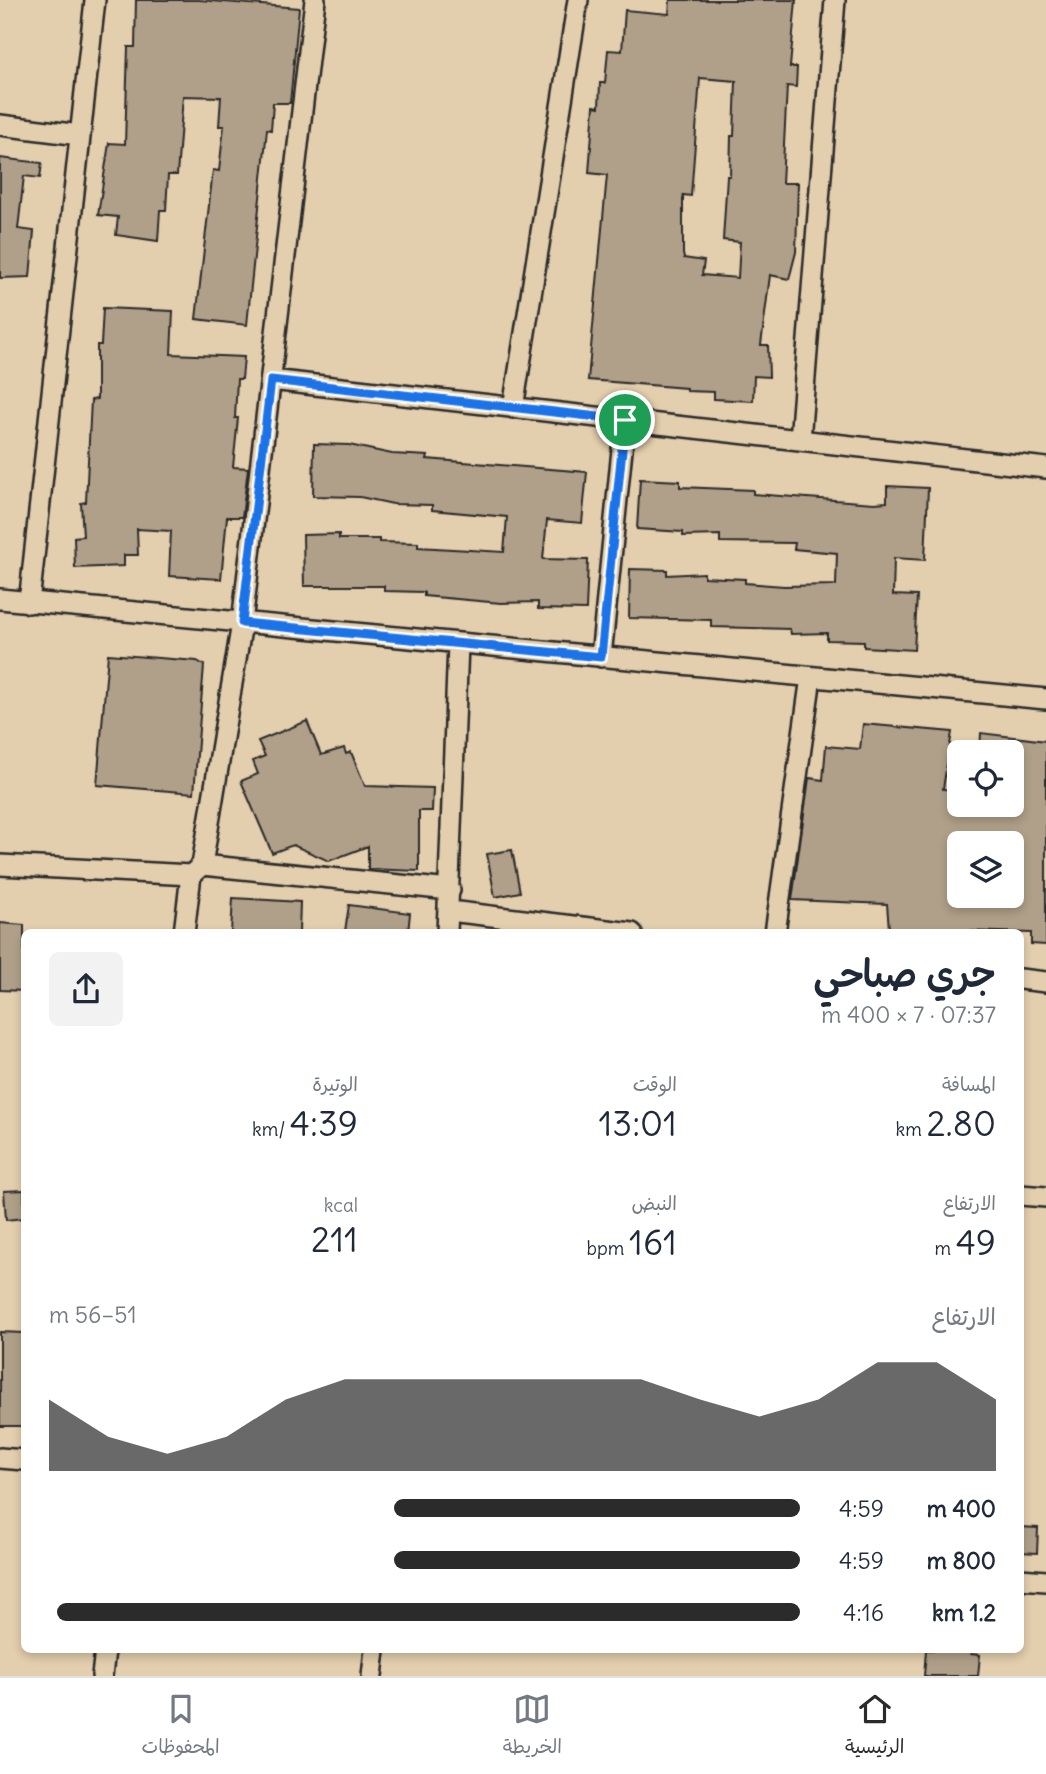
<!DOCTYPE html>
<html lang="ar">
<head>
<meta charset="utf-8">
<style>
  :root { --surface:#fff; --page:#f2f2f3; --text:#1f2937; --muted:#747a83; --line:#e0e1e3; --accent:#2b2b2b }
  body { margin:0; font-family:Delius,"Playpen Sans Arabic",sans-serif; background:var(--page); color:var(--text); direction:rtl; height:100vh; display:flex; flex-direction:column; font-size:26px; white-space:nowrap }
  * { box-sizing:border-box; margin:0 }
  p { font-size:23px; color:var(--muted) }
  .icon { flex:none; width:38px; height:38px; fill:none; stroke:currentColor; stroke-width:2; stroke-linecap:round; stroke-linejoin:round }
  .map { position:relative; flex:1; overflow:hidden; direction:ltr }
  .side { position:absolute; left:21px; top:929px; width:1003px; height:724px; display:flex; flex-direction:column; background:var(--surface); border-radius:10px; box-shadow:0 4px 10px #0003; direction:rtl }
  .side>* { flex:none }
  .tools { position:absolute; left:947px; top:740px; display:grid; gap:14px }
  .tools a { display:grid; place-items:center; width:77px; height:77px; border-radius:10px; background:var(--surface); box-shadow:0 4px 10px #0003; font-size:35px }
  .pin { position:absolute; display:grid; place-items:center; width:60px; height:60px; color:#fff; margin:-30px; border:4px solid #fff; border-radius:50%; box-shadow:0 2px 7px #0007 }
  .round { display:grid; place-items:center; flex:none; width:74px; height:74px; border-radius:10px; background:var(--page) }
  .head { display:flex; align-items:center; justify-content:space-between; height:119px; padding:0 28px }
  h1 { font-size:38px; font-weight:600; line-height:52px }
  .figures { display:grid; grid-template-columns:repeat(3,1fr); gap:10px; height:119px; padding:7px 28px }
  .figures div { display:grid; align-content:center }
  .figures b { font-size:35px; font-weight:600 }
  .figures small { font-size:19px; font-weight:400 }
  .figures p { font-size:19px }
  .chart { height:196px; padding:14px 28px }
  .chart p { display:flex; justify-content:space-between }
  .chart svg { width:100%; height:126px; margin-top:7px; fill:var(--accent); opacity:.7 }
  ul { padding:0 28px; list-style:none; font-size:23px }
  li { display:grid; grid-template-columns:112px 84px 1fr; align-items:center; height:52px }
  li i { height:18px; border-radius:9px; background:var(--accent) }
  .menu { display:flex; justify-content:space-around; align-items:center; height:98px; border-top:2px solid var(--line); background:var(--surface); font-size:19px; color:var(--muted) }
  .menu a { display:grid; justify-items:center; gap:4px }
  .menu .active { color:var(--accent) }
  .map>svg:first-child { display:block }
</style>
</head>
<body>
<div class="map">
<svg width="1046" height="1676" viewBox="0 0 1046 1676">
  <rect width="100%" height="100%" fill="#e3cead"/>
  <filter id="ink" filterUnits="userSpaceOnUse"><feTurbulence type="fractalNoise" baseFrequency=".0143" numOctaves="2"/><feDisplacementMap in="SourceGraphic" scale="14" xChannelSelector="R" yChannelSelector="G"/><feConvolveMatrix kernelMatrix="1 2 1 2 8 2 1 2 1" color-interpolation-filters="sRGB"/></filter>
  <g filter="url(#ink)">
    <path fill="#b0a089" stroke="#2b2b2b" stroke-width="2" fill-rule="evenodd" d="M 136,0 L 199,0 L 299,8 L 290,103 L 273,103 L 271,130 L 267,129 L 247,325 L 196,319 L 213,170 L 219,171 L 224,126 L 219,126 L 221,97 L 183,96 L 177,175 L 168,175 L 166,210 L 160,210 L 158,241 L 116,235 L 118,217 L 98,215 L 109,143 L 125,144 L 128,47 L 135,47 Z
      M 670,0 L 796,0 L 790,67 L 797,67 L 796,87 L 787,86 L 782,183 L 798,183 L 796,252 L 789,279 L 770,275 L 761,345 L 768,345 L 769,377 L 754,376 L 753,401 L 714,399 L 714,392 L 686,391 L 686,388 L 588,380 L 607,175 L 589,173 L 594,106 L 599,107 L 600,83 L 605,83 L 608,50 L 622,51 L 625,10 L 669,14 ZM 700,78 L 736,81 L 734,136 L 731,136 L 730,176 L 727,176 L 723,240 L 740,242 L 738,278 L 702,275 L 704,261 L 684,258 L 683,254 L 683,195 L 691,196 Z
      M 0,158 L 42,163 L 40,178 L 24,176 L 18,229 L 34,231 L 30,277 L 0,278 Z
      M 103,308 L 173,311 L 171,354 L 244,357 L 242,379 L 237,379 L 235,418 L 238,418 L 233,467 L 248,468 L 242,517 L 227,517 L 221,579 L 169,576 L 171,531 L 137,529 L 138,555 L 124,555 L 124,566 L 75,568 L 74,537 L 83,536 L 81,503 L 86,502 L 91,400 L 97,399 L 97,345 L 101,345 Z
      M 314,444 L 349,445 L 392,454 L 428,456 L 427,459 L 587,472 L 582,523 L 547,520 L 543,559 L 588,560 L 586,610 L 538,609 L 538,602 L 501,603 L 424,596 L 424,592 L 384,591 L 384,586 L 304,586 L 303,535 L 339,534 L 339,539 L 379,539 L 379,542 L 418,543 L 418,547 L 504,552 L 507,517 L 432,510 L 432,505 L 393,504 L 360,497 L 313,496 Z
      M 640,479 L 680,481 L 680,487 L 753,490 L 753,494 L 874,503 L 887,502 L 887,486 L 928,488 L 925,560 L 894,558 L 893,595 L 917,596 L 914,650 L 864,647 L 864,641 L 827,640 L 827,633 L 791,634 L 790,629 L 711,627 L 711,620 L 629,618 L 630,569 L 667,570 L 667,575 L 704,573 L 704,577 L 745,579 L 745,583 L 784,586 L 836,585 L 837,553 L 794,549 L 795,543 L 720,542 L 720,535 L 683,536 L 683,532 L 637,529 Z
      M 108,654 L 197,661 L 204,665 L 194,793 L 97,785 Z
      M 307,721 L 321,755 L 344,748 L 346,754 L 351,752 L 365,786 L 433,788 L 432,811 L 419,811 L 419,871 L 368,869 L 368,846 L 329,861 L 293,845 L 272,853 L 241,781 L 258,774 L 253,761 L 265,756 L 258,741 Z
      M 863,724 L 952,732 L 943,789 L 959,791 L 959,805 L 1012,805 L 1012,752 L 980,752 L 981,733 L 1046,741 L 1046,945 L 1031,944 L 1031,933 L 889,929 L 887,904 L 792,900 L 809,778 L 823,780 L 826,746 L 860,749 ZM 959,844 L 1012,844 L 1012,896 L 959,896 Z
      M 512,850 L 520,892 L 495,897 L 487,854 Z
      M 233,898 L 300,902 L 299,933 L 231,933 Z
      M 349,905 L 410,913 L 408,933 L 345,931 Z
      M 0,923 L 24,925 L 24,991 L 0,990 Z
      M 24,1190 L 24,1218 L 6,1220 L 4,1191 Z
      M 0,1332 L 24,1333 L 24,1426 L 0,1426 Z
      M 1020,1527 L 1038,1528 L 1037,1553 L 1020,1552 Z
      M 926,1650 L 971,1650 L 971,1654 L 980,1655 L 978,1676 L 924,1676 Z"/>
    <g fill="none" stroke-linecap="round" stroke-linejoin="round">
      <g stroke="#2b2b2b" stroke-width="24">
        <path id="minor" d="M 0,125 L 80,135
          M 271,380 L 1046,468
          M 513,408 L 578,0
          M 800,440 L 835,0
          M 0,599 L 1046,699
          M 29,603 L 95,0
          M 601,657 L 625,420
          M 0,865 L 191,875
          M 202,865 L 450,890
          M 450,911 L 632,933
          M 184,933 L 191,875 L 202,865 L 242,623 L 315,0
          M 447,933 L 458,644
          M 775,933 L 811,677
          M 1020,979 L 1046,982
          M 1020,1195 L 1046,1197
          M 0,1458 L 24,1460
          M 1020,1579 L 1046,1581
          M 102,1676 L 105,1650
          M 372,1676 L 375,1650"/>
      </g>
      <use href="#minor" stroke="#e3cead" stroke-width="19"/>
    </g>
  </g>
  <g fill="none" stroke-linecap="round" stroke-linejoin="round" filter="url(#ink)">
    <g stroke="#fff" stroke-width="14">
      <path id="route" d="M 271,380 L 625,420 L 601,657 L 242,623 Z"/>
    </g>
    <use href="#route" stroke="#1a73e8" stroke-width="9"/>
  </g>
</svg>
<div class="tools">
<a><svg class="icon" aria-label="locate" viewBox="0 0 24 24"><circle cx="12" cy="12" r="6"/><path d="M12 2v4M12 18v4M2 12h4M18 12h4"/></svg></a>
<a><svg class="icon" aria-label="layers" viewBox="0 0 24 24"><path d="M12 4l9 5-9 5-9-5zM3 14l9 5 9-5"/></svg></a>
</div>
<div class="pin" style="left:625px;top:420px;background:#1e9e55"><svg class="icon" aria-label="arrive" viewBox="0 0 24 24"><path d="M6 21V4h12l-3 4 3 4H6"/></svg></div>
<section class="side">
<div class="head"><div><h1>جري صباحي</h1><p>07:37 · 7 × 400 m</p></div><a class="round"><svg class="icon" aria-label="share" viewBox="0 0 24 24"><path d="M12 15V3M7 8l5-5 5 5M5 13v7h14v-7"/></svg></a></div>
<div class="figures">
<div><p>المسافة</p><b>2.80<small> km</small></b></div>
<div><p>الوقت</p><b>13:01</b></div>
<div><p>الوتيرة</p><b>4:39<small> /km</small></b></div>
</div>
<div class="figures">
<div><p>الارتفاع</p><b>49<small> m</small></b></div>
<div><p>النبض</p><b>161<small> bpm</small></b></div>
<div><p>kcal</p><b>211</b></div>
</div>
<div class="chart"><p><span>الارتفاع</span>51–56 m</p>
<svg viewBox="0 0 160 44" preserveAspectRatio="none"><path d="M0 44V19L10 32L20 38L30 32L40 19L50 12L60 12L70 12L80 12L90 12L100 12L110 19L120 25L130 19L140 6L150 6L160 19V44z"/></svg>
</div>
<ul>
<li><b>400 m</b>4:59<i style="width:54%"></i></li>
<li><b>800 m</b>4:59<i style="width:54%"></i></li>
<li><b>1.2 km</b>4:16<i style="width:99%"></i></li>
</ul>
</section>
</div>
<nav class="menu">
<a class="active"><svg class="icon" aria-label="home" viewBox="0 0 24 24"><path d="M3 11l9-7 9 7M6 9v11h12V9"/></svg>الرئيسية</a>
<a><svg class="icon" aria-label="map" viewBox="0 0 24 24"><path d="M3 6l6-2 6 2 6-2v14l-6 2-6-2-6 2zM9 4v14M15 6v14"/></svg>الخريطة</a>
<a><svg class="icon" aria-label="saved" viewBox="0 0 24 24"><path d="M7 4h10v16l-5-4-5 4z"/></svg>المحفوظات</a>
</nav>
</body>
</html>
